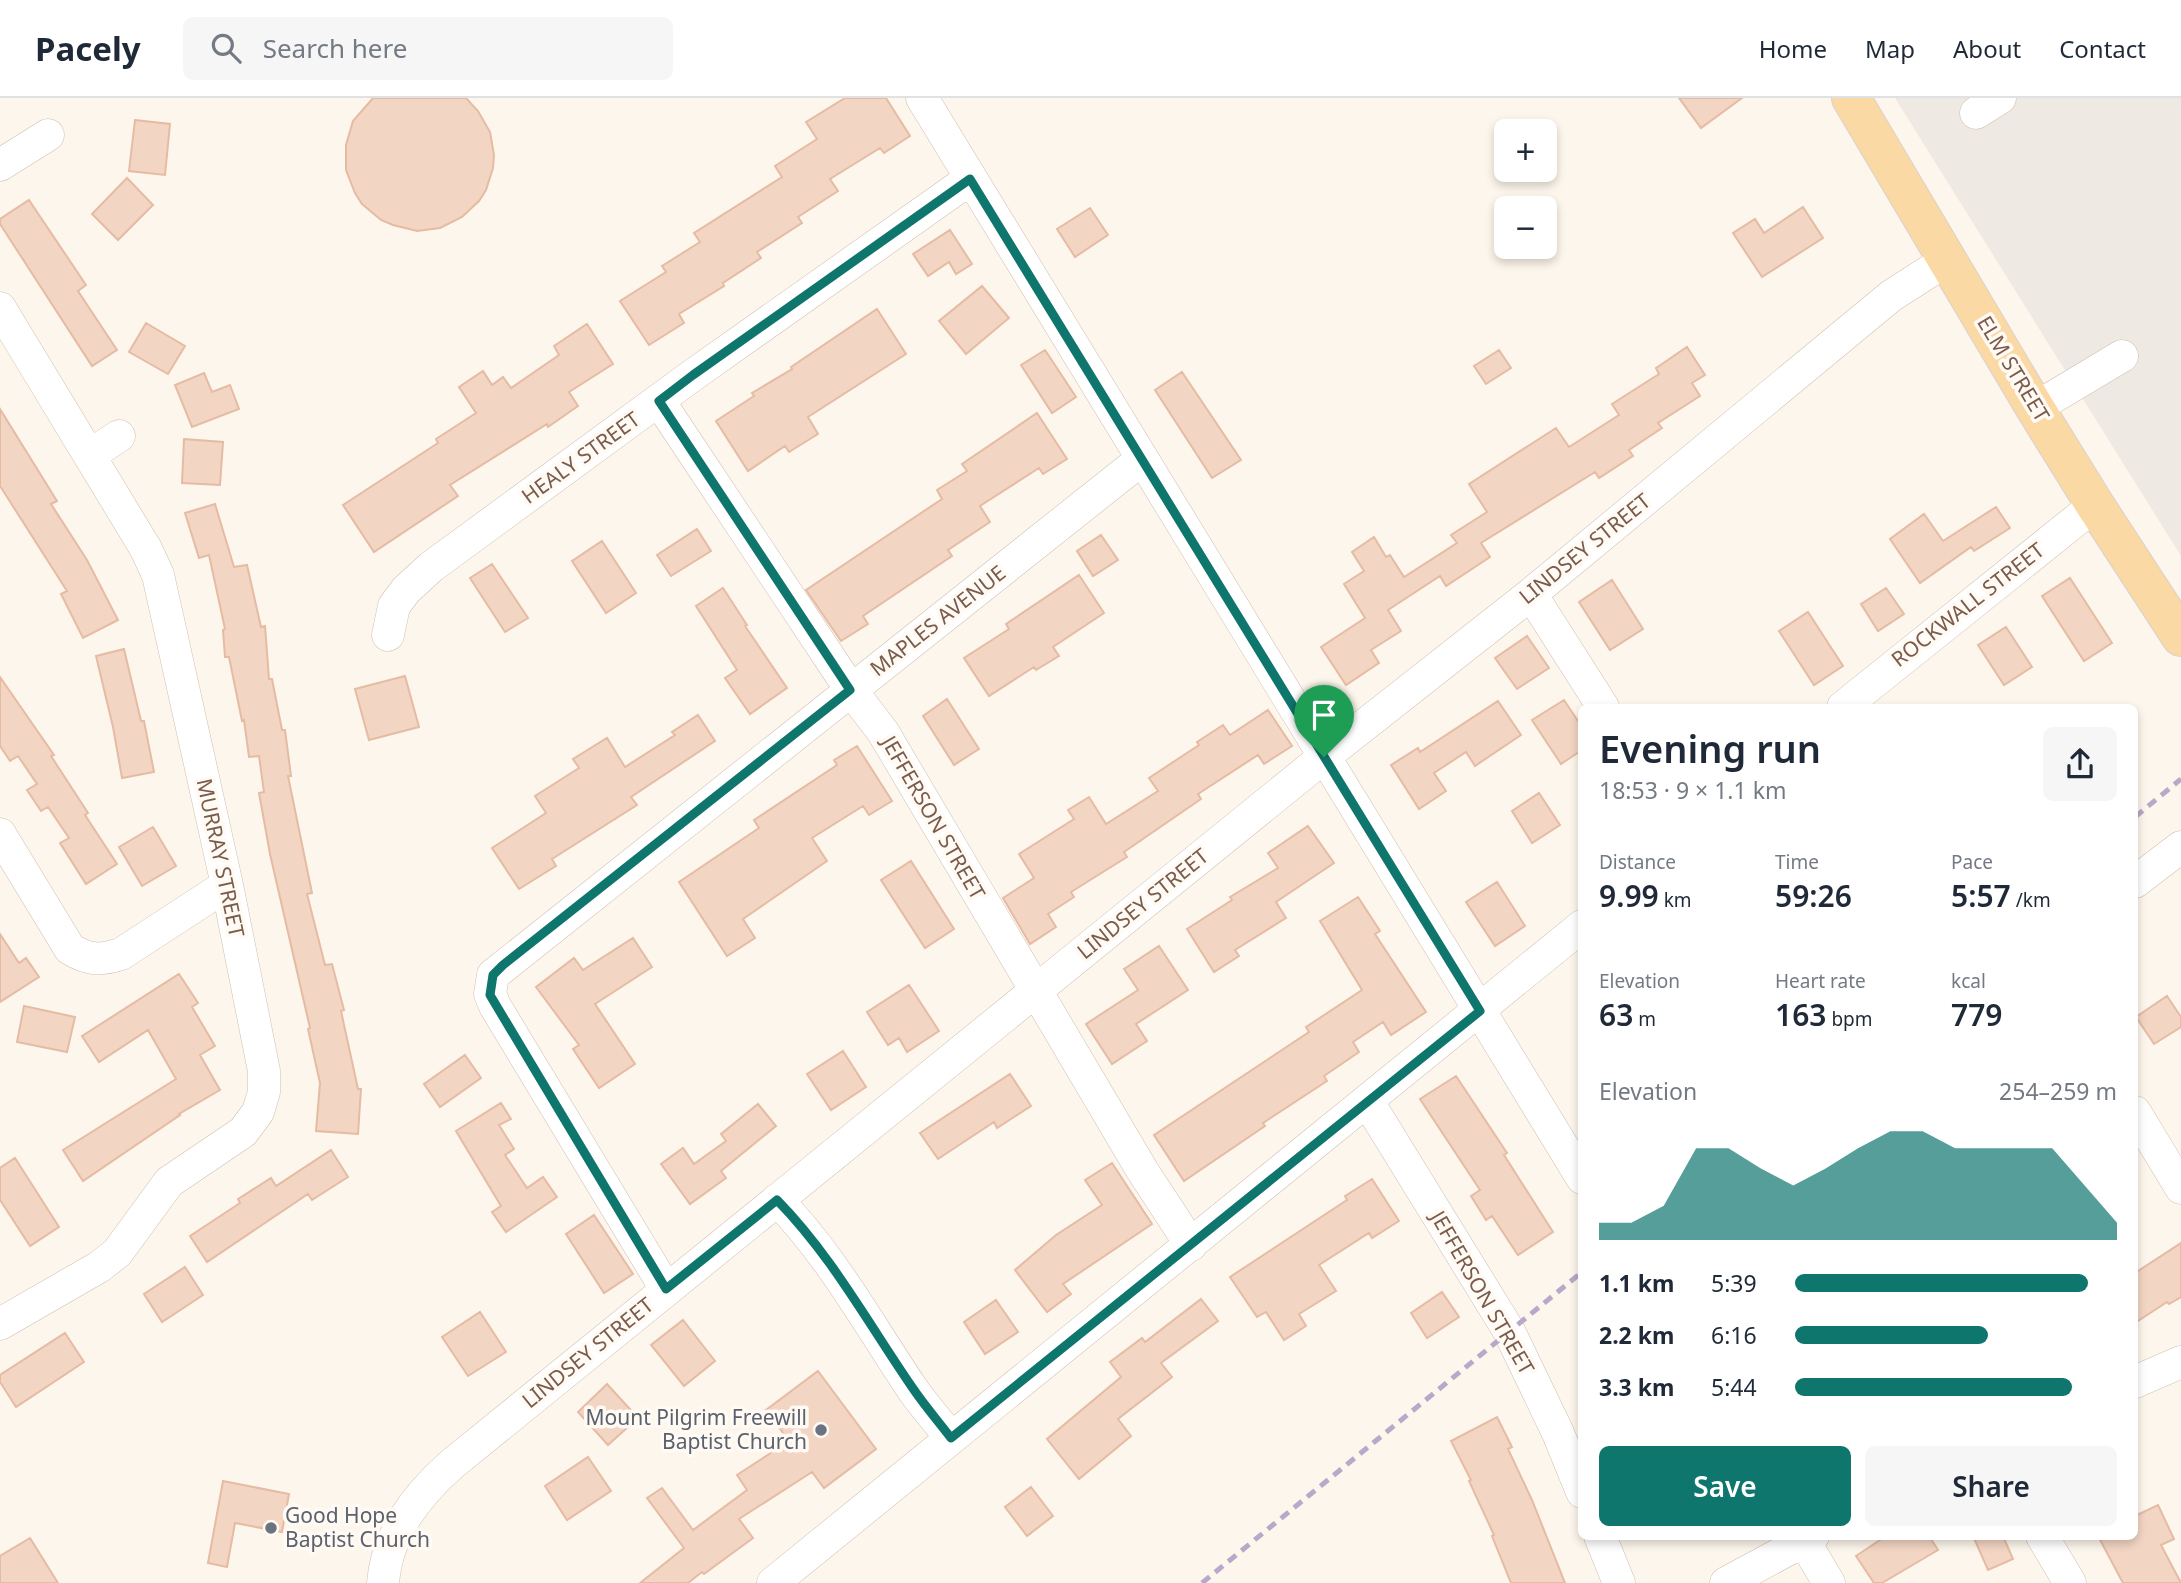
<!DOCTYPE html>
<html lang="en">
<head>
<meta charset="utf-8">
<style>
  :root { --surface:#fff; --page:#f6f6f7; --text:#1f2937; --muted:#747a83; --line:#e0e1e3; --accent:#0f766e }
  body { margin:0; font-family:"Noto Sans",sans-serif; background:var(--page); color:var(--text); height:100vh; display:flex; flex-direction:column; font-size:26px; white-space:nowrap }
  * { box-sizing:border-box; margin:0 }
  p { font-size:23px; color:var(--muted) }
  .icon { flex:none; width:38px; height:38px; fill:none; stroke:currentColor; stroke-width:2; stroke-linecap:round; stroke-linejoin:round }
  .map { position:relative; flex:1; overflow:hidden }
  .sheet { position:absolute; left:1578px; top:606px; width:560px; height:836px; display:flex; flex-direction:column; background:var(--surface); border-radius:10px; box-shadow:0 4px 10px #0003 }
  .sheet>* { flex:none }
  .controls { position:absolute; left:1494px; top:21px; display:grid; gap:14px }
  .controls a { display:grid; place-items:center; width:63px; height:63px; border-radius:10px; background:var(--surface); box-shadow:0 4px 10px #0003; font-size:35px }
  .pin { position:absolute; display:grid; place-items:center; width:60px; height:60px; color:#fff; margin:-72px -30px; border-radius:50% 50% 50% 0; rotate:-45deg; box-shadow:0 0 7px #0007 }
  .pin .icon { rotate:45deg }
  .round { display:grid; place-items:center; flex:none; width:74px; height:74px; border-radius:10px; background:var(--page) }
  .summary { display:flex; align-items:center; justify-content:space-between; height:119px; padding:0 21px }
  h1 { font-size:38px; font-weight:600; line-height:52px }
  .stats { display:grid; grid-template-columns:repeat(3,1fr); gap:10px; height:119px; padding:7px 21px }
  .stats div { display:grid; align-content:center }
  .stats b { font-size:30px; font-weight:600 }
  .stats small { font-size:19px; font-weight:400 }
  .stats p { font-size:19px }
  .chart { height:196px; padding:14px 21px }
  .chart p { display:flex; justify-content:space-between }
  .chart svg { width:100%; height:126px; margin-top:7px; fill:var(--accent); opacity:.7 }
  .button { display:flex; gap:14px; margin-top:auto; padding:14px 21px }
  .button a { flex:1; height:80px; border-radius:10px; background:var(--accent); color:#fff; font-size:28px; font-weight:600; line-height:80px; text-align:center }
  .button a+a { background:var(--page); color:var(--text) }
  ul { padding:0 21px; list-style:none; font-size:23px }
  li { display:grid; grid-template-columns:112px 84px 1fr; align-items:center; height:52px }
  li i { height:18px; border-radius:9px; background:var(--accent) }
  header { display:flex; align-items:center; gap:42px; box-sizing:border-box; height:98px; padding:0 35px; background:var(--surface); border-bottom:2px solid var(--line) }
  header strong { font-size:33px }
  nav { display:flex; gap:38px; margin-inline-start:auto; font-size:24px }
  .search { width:490px; height:63px; background:var(--page); display:flex; align-items:center; gap:18px; box-sizing:border-box; padding:0 24px; border-radius:10px; color:var(--muted); font-size:26px }
  .map>svg:first-child { display:block }
</style>
</head>
<body>
<header>
<strong>Pacely</strong>
<div class="search"><svg class="icon" aria-label="search" viewBox="0 0 24 24"><circle cx="10" cy="10" r="6"/><path d="M15 15l6 6"/></svg>Search here</div>
<nav><a>Home</a><a>Map</a><a>About</a><a>Contact</a></nav>
</header>
<div class="map">
<svg width="2181" height="1485" viewBox="0 0 2181 1485">
  <rect width="100%" height="100%" fill="#fdf6ec"/>
  <path fill="#efe9e4" d="M 1895,0 L 2181,0 L 2181,458 Z"/>
  <path fill="#f3d5c3" stroke="#e6bba3" stroke-width="2" d="M 373,0 L 466,0 L 478,13 L 490,34 L 494,57 L 493,70 L 486,92 L 479,103 L 462,119 L 440,130 L 417,133 L 393,127 L 381,122 L 362,106 L 355,95 L 346,72 L 346,47 L 353,23 Z
    M 845,0 L 886,0 L 910,38 L 884,55 L 880,50 L 830,81 L 838,93 L 798,119 L 802,125 L 757,154 L 761,160 L 723,185 L 724,188 L 679,216 L 684,225 L 649,247 L 620,203 L 666,174 L 662,168 L 700,144 L 694,135 L 782,79 L 775,68 L 817,41 L 806,24 Z
    M 1679,0 L 1742,0 L 1701,30 Z
    M 135,22 L 170,26 L 165,77 L 129,73 Z
    M 127,80 L 153,107 L 118,142 L 92,116 Z
    M 29,102 L 86,187 L 78,193 L 117,252 L 92,268 L 0,126 L 0,121 Z
    M 1803,109 L 1823,140 L 1762,179 L 1733,135 L 1755,121 L 1764,135 Z
    M 1090,110 L 1108,137 L 1075,159 L 1057,131 Z
    M 950,132 L 972,166 L 956,176 L 949,164 L 928,178 L 913,156 Z
    M 982,188 L 1009,220 L 966,256 L 939,223 Z
    M 877,211 L 906,256 L 808,319 L 818,336 L 789,354 L 785,348 L 748,373 L 716,323 L 754,298 L 752,295 L 792,271 L 791,269 Z
    M 146,225 L 185,248 L 168,276 L 129,254 Z
    M 587,226 L 613,266 L 569,294 L 578,308 L 548,329 L 547,326 L 450,387 L 458,398 L 374,454 L 343,407 L 438,345 L 436,341 L 476,315 L 459,289 L 483,273 L 492,287 L 503,279 L 511,290 L 559,257 L 554,248 Z
    M 1687,249 L 1705,277 L 1692,285 L 1700,298 L 1658,325 L 1662,330 L 1629,352 L 1633,358 L 1599,380 L 1595,374 L 1481,445 L 1490,459 L 1446,488 L 1440,478 L 1388,512 L 1401,533 L 1371,552 L 1379,565 L 1346,587 L 1321,549 L 1365,520 L 1344,486 L 1364,473 L 1352,454 L 1374,439 L 1386,459 L 1390,457 L 1404,479 L 1457,445 L 1451,437 L 1487,414 L 1469,386 L 1556,330 L 1569,349 L 1619,317 L 1612,306 L 1659,276 L 1656,270 Z
    M 1045,252 L 1076,299 L 1052,315 L 1021,267 Z
    M 1499,252 L 1511,270 L 1486,286 L 1474,268 Z
    M 1182,274 L 1241,362 L 1212,380 L 1155,292 Z
    M 204,275 L 212,294 L 230,287 L 239,311 L 192,329 L 175,287 Z
    M 0,311 L 57,403 L 51,406 L 87,462 L 118,522 L 83,540 L 61,496 L 67,493 L 0,388 Z
    M 1037,315 L 1067,361 L 1043,376 L 1039,370 L 980,408 L 990,424 L 948,452 L 952,458 L 863,518 L 868,526 L 841,543 L 806,492 L 942,401 L 937,392 L 967,373 L 962,366 Z
    M 184,341 L 223,344 L 220,387 L 182,385 Z
    M 215,406 L 234,469 L 247,467 L 261,529 L 265,528 L 269,581 L 272,581 L 282,632 L 285,632 L 291,678 L 288,678 L 312,795 L 307,796 L 325,867 L 332,866 L 344,912 L 341,913 L 358,991 L 361,991 L 358,1036 L 316,1033 L 320,985 L 308,931 L 310,930 L 270,756 L 259,695 L 264,694 L 259,658 L 249,659 L 244,622 L 242,623 L 229,559 L 225,559 L 223,532 L 225,531 L 209,457 L 199,460 L 185,415 Z
    M 1996,409 L 2010,430 L 1974,453 L 1971,449 L 1920,485 L 1890,441 L 1924,416 L 1943,443 Z
    M 697,431 L 711,453 L 671,478 L 657,457 Z
    M 1101,437 L 1118,462 L 1093,478 L 1077,453 Z
    M 602,443 L 636,495 L 606,515 L 572,463 Z
    M 492,466 L 528,520 L 505,534 L 470,480 Z
    M 1079,477 L 1104,515 L 1053,549 L 1059,558 L 1036,572 L 1034,569 L 989,598 L 964,560 L 1009,531 L 1006,526 Z
    M 2070,480 L 2112,545 L 2084,563 L 2042,498 Z
    M 1612,482 L 1643,531 L 1610,552 L 1579,504 Z
    M 723,490 L 747,527 L 745,528 L 787,590 L 750,616 L 725,580 L 737,572 L 696,508 Z
    M 1886,490 L 1904,516 L 1878,533 L 1861,506 Z
    M 1808,514 L 1843,568 L 1814,587 L 1779,533 Z
    M 2006,529 L 2032,569 L 2004,587 L 1978,547 Z
    M 1527,538 L 1549,570 L 1517,591 L 1495,560 Z
    M 124,551 L 141,623 L 144,623 L 154,674 L 122,680 L 113,629 L 96,558 Z
    M 405,578 L 419,629 L 369,642 L 355,591 Z
    M 0,579 L 54,657 L 51,658 L 88,715 L 85,717 L 117,766 L 86,786 L 60,745 L 69,740 L 48,709 L 41,713 L 27,692 L 37,686 L 18,658 L 10,663 L 0,648 Z
    M 947,601 L 979,651 L 954,667 L 923,618 Z
    M 1564,602 L 1582,629 L 1582,652 L 1561,666 L 1532,622 Z
    M 1498,603 L 1521,637 L 1475,668 L 1466,654 L 1434,675 L 1446,693 L 1419,711 L 1391,667 L 1418,650 L 1420,654 Z
    M 1268,612 L 1292,648 L 1264,666 L 1258,657 L 1198,696 L 1201,701 L 1124,754 L 1127,759 L 1071,794 L 1074,799 L 1048,816 L 1056,829 L 1030,846 L 1003,800 L 1034,780 L 1019,756 L 1074,721 L 1068,712 L 1089,699 L 1106,726 L 1158,693 L 1149,680 L 1199,647 L 1197,644 L 1223,627 L 1230,637 Z
    M 698,617 L 715,643 L 631,699 L 637,707 L 552,761 L 556,768 L 519,791 L 492,750 L 546,715 L 535,698 L 579,670 L 573,661 L 607,640 L 625,669 L 675,637 L 672,634 Z
    M 857,648 L 892,703 L 869,717 L 863,708 L 812,740 L 827,763 L 743,821 L 755,840 L 727,858 L 679,784 L 759,730 L 754,722 L 837,667 L 834,662 Z
    M 1539,695 L 1560,727 L 1532,745 L 1512,713 Z
    M 1308,728 L 1334,765 L 1276,804 L 1286,820 L 1235,852 L 1239,858 L 1214,874 L 1187,831 L 1232,802 L 1230,799 L 1278,770 L 1268,755 Z
    M 153,729 L 176,768 L 142,788 L 119,749 Z
    M 911,763 L 954,831 L 925,850 L 881,782 Z
    M 1497,784 L 1525,828 L 1495,848 L 1466,804 Z
    M 1358,799 L 1380,833 L 1375,836 L 1426,914 L 1391,937 L 1383,924 L 1353,944 L 1359,954 L 1324,978 L 1327,983 L 1263,1025 L 1265,1028 L 1184,1083 L 1154,1037 L 1309,934 L 1306,929 L 1362,892 L 1320,823 Z
    M 0,836 L 19,865 L 26,860 L 39,879 L 0,904 Z
    M 633,840 L 652,869 L 595,906 L 635,966 L 599,990 L 573,951 L 579,947 L 536,889 L 574,860 L 583,872 Z
    M 1159,848 L 1188,892 L 1136,926 L 1147,943 L 1112,966 L 1086,926 L 1138,892 L 1124,871 Z
    M 179,876 L 198,905 L 192,909 L 215,948 L 200,957 L 220,992 L 179,1016 L 180,1017 L 83,1083 L 63,1052 L 176,981 L 148,932 L 99,964 L 82,938 Z
    M 909,887 L 939,933 L 907,954 L 899,940 L 888,947 L 867,914 Z
    M 2167,898 L 2181,919 L 2181,929 L 2154,946 L 2136,919 Z
    M 24,908 L 75,919 L 67,954 L 17,944 Z
    M 843,953 L 866,989 L 831,1012 L 807,976 Z
    M 465,957 L 481,980 L 440,1009 L 424,986 Z
    M 1010,976 L 1031,1008 L 997,1030 L 994,1024 L 938,1061 L 920,1035 Z
    M 1456,978 L 1507,1055 L 1504,1057 L 1553,1134 L 1518,1157 L 1492,1118 L 1486,1122 L 1471,1098 L 1480,1092 L 1420,1001 Z
    M 501,1005 L 511,1021 L 499,1027 L 514,1051 L 505,1057 L 527,1090 L 543,1079 L 557,1099 L 506,1134 L 492,1114 L 501,1108 L 456,1033 Z
    M 758,1006 L 776,1028 L 721,1073 L 726,1080 L 690,1106 L 661,1066 L 683,1050 L 694,1066 L 726,1043 L 721,1036 Z
    M 331,1052 L 348,1079 L 312,1102 L 308,1096 L 207,1164 L 190,1138 L 240,1105 L 238,1101 L 271,1080 L 276,1088 Z
    M 15,1060 L 59,1129 L 30,1148 L 0,1102 L 0,1070 Z
    M 1112,1065 L 1152,1126 L 1063,1186 L 1071,1196 L 1047,1214 L 1015,1172 L 1056,1137 L 1102,1107 L 1085,1082 Z
    M 1372,1081 L 1399,1123 L 1372,1140 L 1369,1135 L 1319,1167 L 1336,1193 L 1299,1216 L 1306,1228 L 1284,1242 L 1266,1214 L 1257,1219 L 1230,1179 L 1347,1102 L 1345,1098 Z
    M 594,1117 L 633,1176 L 604,1195 L 566,1136 Z
    M 2181,1145 L 2181,1199 L 2169,1206 L 2167,1204 L 2135,1225 L 2135,1175 Z
    M 185,1169 L 203,1197 L 162,1224 L 144,1196 Z
    M 1442,1194 L 1459,1219 L 1427,1240 L 1411,1215 Z
    M 1201,1201 L 1218,1223 L 1161,1265 L 1172,1279 L 1118,1321 L 1131,1338 L 1079,1381 L 1047,1341 L 1121,1279 L 1110,1264 L 1142,1240 L 1145,1244 Z
    M 996,1202 L 1018,1234 L 985,1256 L 964,1224 Z
    M 480,1214 L 506,1254 L 468,1278 L 442,1239 Z
    M 683,1222 L 715,1263 L 684,1288 L 651,1247 Z
    M 65,1235 L 84,1264 L 16,1309 L 0,1284 L 0,1277 Z
    M 818,1273 L 876,1351 L 824,1390 L 812,1374 L 739,1421 L 753,1440 L 704,1476 L 702,1474 L 688,1485 L 640,1485 L 684,1450 L 647,1400 L 662,1390 L 693,1432 L 747,1392 L 737,1377 L 789,1343 L 766,1312 Z
    M 607,1286 L 638,1320 L 608,1347 L 578,1314 Z
    M 1497,1319 L 1512,1349 L 1508,1351 L 1532,1402 L 1565,1485 L 1511,1485 L 1492,1438 L 1494,1437 L 1469,1383 L 1471,1382 L 1451,1343 Z
    M 588,1359 L 611,1393 L 567,1422 L 545,1388 Z
    M 223,1383 L 289,1396 L 282,1434 L 235,1425 L 227,1469 L 208,1465 Z
    M 1031,1389 L 1053,1418 L 1027,1438 L 1005,1409 Z
    M 2158,1407 L 2174,1441 L 2161,1447 L 2181,1485 L 2123,1485 L 2098,1438 L 2135,1438 L 2135,1418 Z
    M 1886,1438 L 1929,1438 L 1938,1452 L 1882,1485 L 1874,1485 L 1856,1458 Z
    M 1973,1438 L 2003,1438 L 2013,1461 L 1988,1472 Z
    M 30,1440 L 58,1485 L 0,1485 L 0,1458 Z"/>
  <g fill="none" stroke-linecap="round" stroke-linejoin="round">
    <g stroke="#d1beb0" stroke-width="33">
      <path id="minor" d="M 922,0 L 1582,1080
        M 1976,15 L 2000,0
        M 0,67 L 48,37
        M 0,210 L 146,451 L 158,477 L 227,787 L 264,973 L 264,994 L 258,1014 L 243,1034 L 169,1084 L 117,1155 L 99,1169 L 0,1226
        M 659,303 L 851,592 L 883,634 L 1142,1072 L 1191,1147
        M 2035,310 L 2122,258
        M 90,357 L 119,338
        M 1531,496 L 1603,609
        M 388,537 L 394,508 L 406,492 L 431,469 L 693,277 L 970,81
        M 1843,609 L 2095,407
        M 0,736 L 70,851 C 89,862 99,863 121,856 L 227,787
        M 2135,784 L 2181,749
        M 1368,1004 L 1509,1233 L 1558,1335 L 1582,1394
        M 2135,1014 L 2181,1090
        M 777,1102 C 831,1157 868,1225 911,1289 C 923,1307 938,1323 951,1340
        M 666,1191 L 495,908 L 490,896 L 493,877 L 1142,361
        M 2135,1284 L 2181,1264
        M 1600,1438 L 1619,1485
        M 1801,1438 L 1829,1485
        M 2042,1438 L 2070,1485
        M 383,1485 C 387,1435 416,1398 452,1366 L 1324,659 L 1531,496 L 1891,198 L 1947,162
        M 773,1485 L 1582,828
        M 1726,1485 L 1813,1438"/>
    </g>
    <g stroke="#dad1cd" stroke-width="40">
      <path id="major" d="M 1851,0 L 2035,310 L 2095,407 L 2181,539"/>
    </g>
    <use href="#minor" stroke="#fff" stroke-width="32"/>
    <use href="#major" stroke="#fbd9a5" stroke-width="38"/>
    <path stroke="#b9a8c9" stroke-width="5" stroke-dasharray="10 7" stroke-linecap="butt" d="M 2135,719 L 2181,681
      M 1202,1485 L 1582,1174"/>
  </g>
  <g fill="none" stroke-linecap="round" stroke-linejoin="round">
    <g stroke="#fff" stroke-width="14">
      <path id="route" d="M 970,81 L 1480,913 L 951,1340 C 938,1323 924,1307 912,1289 C 868,1225 831,1157 777,1102 L 666,1191 L 490,897 L 493,877 L 503,867 L 850,592 L 659,303 L 693,277 Z"/>
    </g>
    <use href="#route" stroke="#0f766e" stroke-width="9"/>
  </g>
  <g fill="#6b7280" stroke="#fffaf3" stroke-width="2.5">
    <circle cx="821" cy="1332" r="7"/>
    <circle cx="271" cy="1430" r="7"/>
  </g>
  <g text-anchor="middle" stroke-width="7" stroke-linejoin="round" paint-order="stroke">
    <g font-size="21" fill="#7a5c4d" stroke="#fffaf3">
      <text transform="translate(2013 271) rotate(59)" y="7">ELM STREET</text>
      <text transform="translate(581 360) rotate(-36)" y="7">HEALY STREET</text>
      <text transform="translate(1585 451) rotate(-39)" y="7">LINDSEY STREET</text>
      <text transform="translate(1968 507) rotate(-38)" y="7">ROCKWALL STREET</text>
      <text transform="translate(938 523) rotate(-38)" y="7">MAPLES AVENUE</text>
      <text transform="translate(933 720) rotate(60)" y="7">JEFFERSON STREET</text>
      <text transform="translate(220 760) rotate(78)" y="7">MURRAY STREET</text>
      <text transform="translate(1143 806) rotate(-39)" y="7">LINDSEY STREET</text>
      <text transform="translate(1482 1195) rotate(60)" y="7">JEFFERSON STREET</text>
      <text transform="translate(588 1255) rotate(-39)" y="7">LINDSEY STREET</text>
    </g>
    <g font-size="21" fill="#5b616d" stroke="#fffaf3" text-anchor="end">
      <text x="807" y="1327">Mount Pilgrim Freewill<tspan x="807" dy="24">Baptist Church</tspan></text>
      <text x="285" y="1425" text-anchor="start">Good Hope<tspan x="285" dy="24">Baptist Church</tspan></text>
    </g>
  </g>
</svg>
<div class="controls">
<a>+</a>
<a>−</a>
</div>
<div class="pin" style="left:1324px;top:659px;background:#1e9e55"><svg class="icon" aria-label="arrive" viewBox="0 0 24 24"><path d="M6 21V4h12l-3 4 3 4H6"/></svg></div>
<section class="sheet">
<div class="summary"><div><h1>Evening run</h1><p>18:53 · 9 × 1.1 km</p></div><a class="round"><svg class="icon" aria-label="share" viewBox="0 0 24 24"><path d="M12 15V3M7 8l5-5 5 5M5 13v7h14v-7"/></svg></a></div>
<div class="stats">
<div><p>Distance</p><b>9.99<small> km</small></b></div>
<div><p>Time</p><b>59:26</b></div>
<div><p>Pace</p><b>5:57<small> /km</small></b></div>
</div>
<div class="stats">
<div><p>Elevation</p><b>63<small> m</small></b></div>
<div><p>Heart rate</p><b>163<small> bpm</small></b></div>
<div><p>kcal</p><b>779</b></div>
</div>
<div class="chart"><p><span>Elevation</span>254–259 m</p>
<svg viewBox="0 0 160 44" preserveAspectRatio="none"><path d="M0 44V38L10 38L20 32L30 12L40 12L50 19L60 25L70 19L80 12L90 6L100 6L110 12L120 12L130 12L140 12L150 25L160 38V44z"/></svg>
</div>
<ul>
<li><b>1.1 km</b>5:39<i style="width:91%"></i></li>
<li><b>2.2 km</b>6:16<i style="width:60%"></i></li>
<li><b>3.3 km</b>5:44<i style="width:86%"></i></li>
</ul>
<div class="button"><a>Save</a><a>Share</a></div>
</section>
</div>
</body>
</html>
